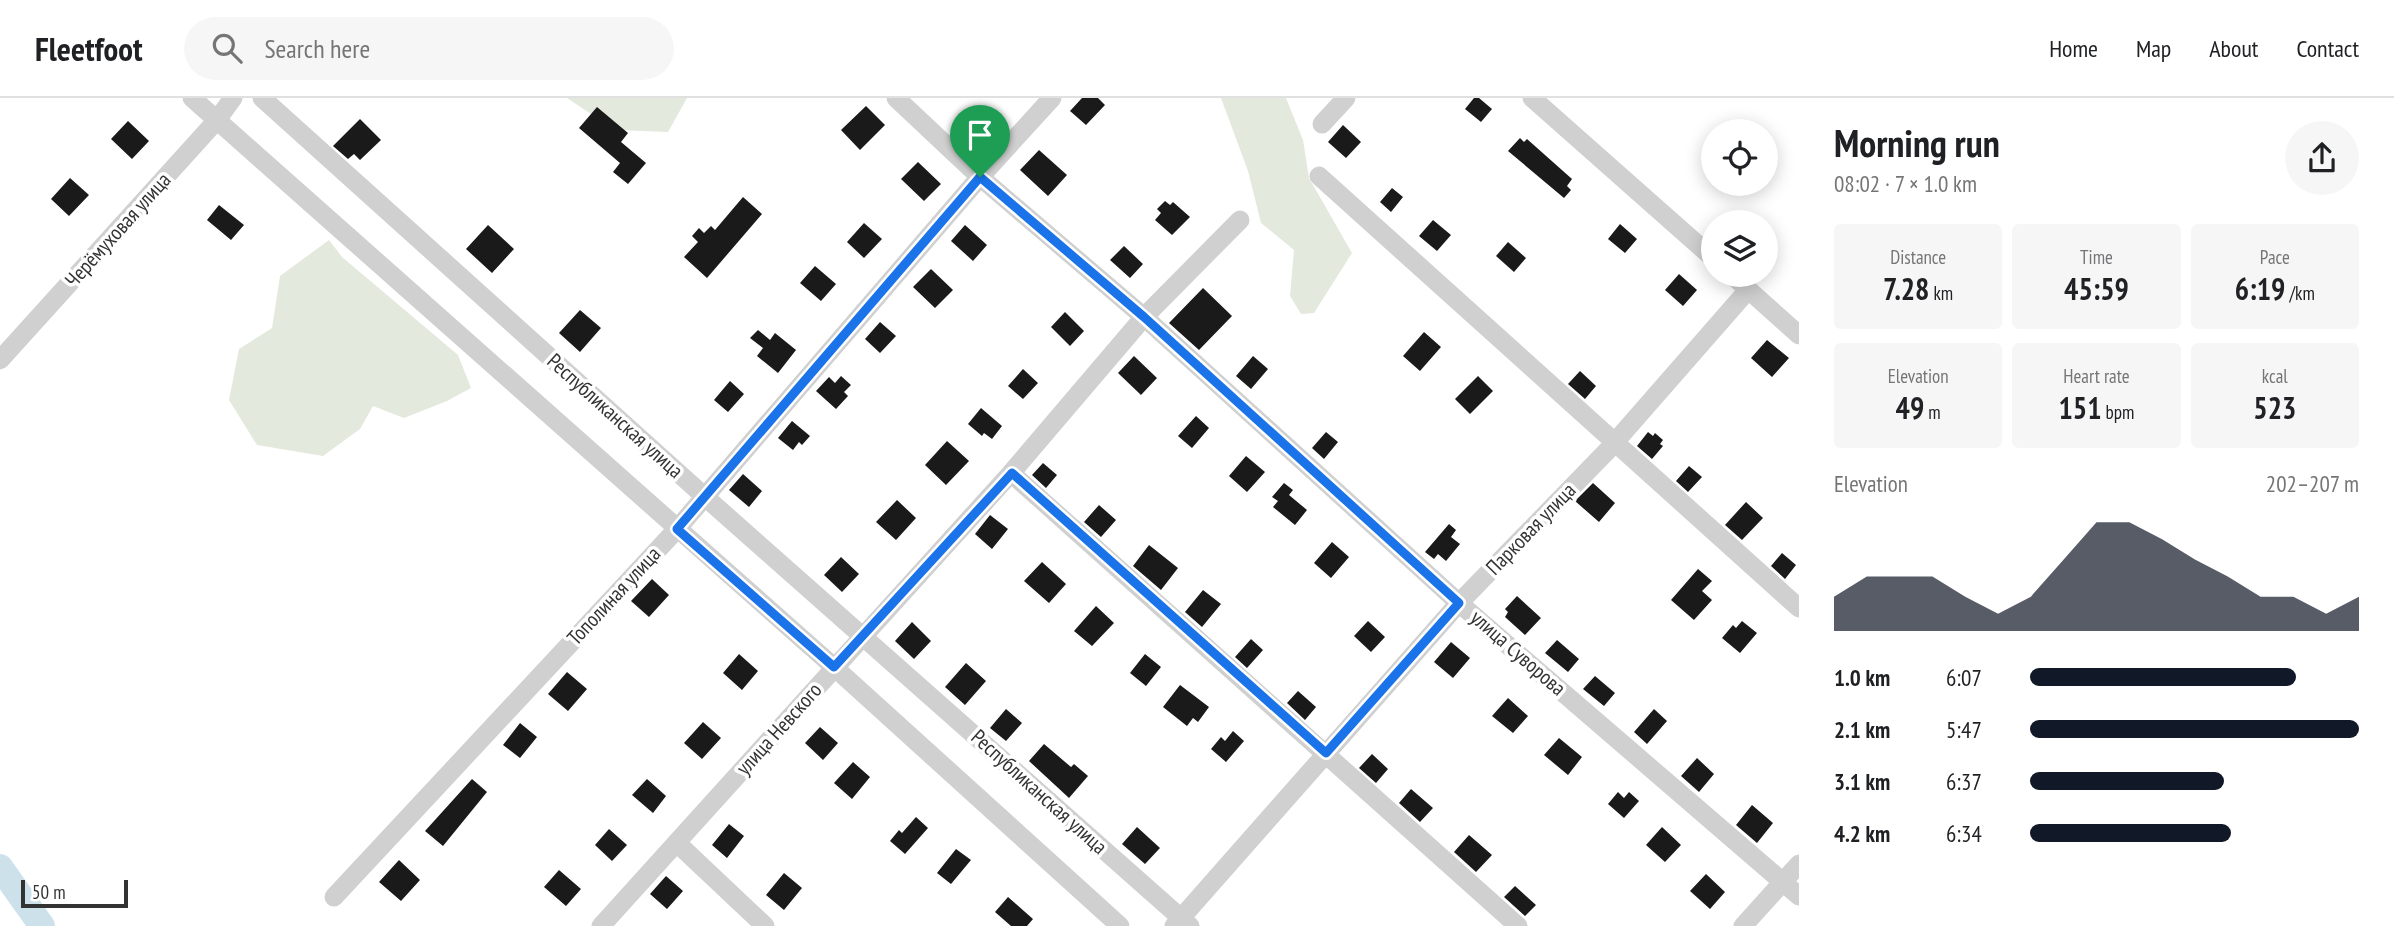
<!DOCTYPE html>
<html lang="en">
<head>
<meta charset="utf-8">
<style>
  :root { --surface:#fff; --page:#f6f6f6; --text:#202124; --muted:#757577; --line:#e0e0e0; --accent:#111827 }
  body { margin:0; font-family:"PT Sans Narrow",sans-serif; background:var(--page); color:var(--text); height:100vh; display:flex; flex-direction:column; font-size:26px; white-space:nowrap }
  * { box-sizing:border-box; margin:0 }
  p { font-size:23px; color:var(--muted) }
  .icon { flex:none; width:38px; height:38px; fill:none; stroke:currentColor; stroke-width:2; stroke-linecap:round; stroke-linejoin:round }
  .map { position:relative; flex:1; overflow:hidden }
  .details { display:flex; flex-direction:column; background:var(--surface); width:595px }
  .details>* { flex:none }
  .buttons { position:absolute; left:1701px; top:21px; display:grid; gap:14px }
  .buttons a { display:grid; place-items:center; width:77px; height:77px; border-radius:50%; background:var(--surface); box-shadow:0 4px 18px #0003; font-size:35px }
  .scale { position:absolute; left:21px; bottom:18px; width:107px; box-sizing:border-box; padding-left:7px; border:4px solid #333; border-top:0; font-size:19px; line-height:24px; white-space:nowrap; color:#333; -webkit-text-stroke:5px #fff; paint-order:stroke }
  .pin { position:absolute; display:grid; place-items:center; width:60px; height:60px; color:#fff; margin:-72px -30px; border-radius:50% 50% 50% 0; rotate:-45deg; box-shadow:0 0 7px #0007 }
  .pin .icon { rotate:45deg }
  .round { display:grid; place-items:center; flex:none; width:74px; height:74px; border-radius:37px; background:var(--page) }
  .summary { display:flex; align-items:center; justify-content:space-between; height:119px; padding:0 35px }
  h1 { font-size:38px; font-weight:700; line-height:52px }
  .figures { display:grid; grid-template-columns:repeat(3,1fr); gap:10px; height:119px; padding:7px 35px }
  .figures div { display:grid; align-content:center; border-radius:7px; background:var(--page); text-align:center }
  .figures b { font-size:30px; font-weight:700 }
  .figures small { font-size:19px; font-weight:400 }
  .figures p { font-size:19px }
  .chart { height:196px; padding:14px 35px }
  .chart p { display:flex; justify-content:space-between }
  .chart svg { width:100%; height:126px; margin-top:7px; fill:var(--accent); opacity:.7 }
  ul { padding:0 35px; list-style:none; font-size:23px }
  li { display:grid; grid-template-columns:112px 84px 1fr; align-items:center; height:52px }
  li i { height:18px; border-radius:9px; background:var(--accent) }
  header { display:flex; align-items:center; gap:42px; box-sizing:border-box; height:98px; padding:0 35px; background:var(--surface); border-bottom:2px solid var(--line) }
  header strong { font-size:33px }
  nav { display:flex; gap:38px; margin-inline-start:auto; font-size:24px }
  .search { width:490px; height:63px; background:var(--page); display:flex; align-items:center; gap:18px; box-sizing:border-box; padding:0 24px; border-radius:38px; color:var(--muted); font-size:26px }
  main { display:flex; flex:1; min-height:0 }
  .map>svg:first-child { display:block }
</style>
</head>
<body>
<header>
<strong>Fleetfoot</strong>
<div class="search"><svg class="icon" aria-label="search" viewBox="0 0 24 24"><circle cx="10" cy="10" r="6"/><path d="M15 15l6 6"/></svg>Search here</div>
<nav><a>Home</a><a>Map</a><a>About</a><a>Contact</a></nav>
</header>
<main>
<div class="map">
<svg width="1799" height="828" viewBox="0 0 1799 828">
  <rect width="100%" height="100%" fill="#fff"/>
  <path fill="#e3e9dc" d="M 567,0 L 687,0 L 668,34 L 615,32 Z
    M 1221,0 L 1286,0 L 1303,42 L 1309,80 L 1352,155 L 1314,215 L 1301,216 L 1290,198 L 1294,152 L 1261,125 L 1248,73 Z
    M 329,142 L 342,159 L 458,257 L 471,290 L 447,303 L 404,320 L 373,308 L 360,331 L 323,358 L 257,347 L 229,302 L 239,251 L 272,230 L 280,178 Z"/>
  <g fill="none" stroke-linecap="round" stroke-linejoin="round">
    <path stroke="#cde1ea" stroke-width="26" d="M 0,769 L 42,828"/>
  </g>
  <path fill="#1a1a1a" d="M 1082,0 L 1098,0 L 1105,7 L 1086,27 L 1070,13 Z
    M 1474,0 L 1479,0 L 1492,11 L 1481,24 L 1465,11 Z
    M 866,8 L 885,27 L 860,52 L 841,32 Z
    M 597,9 L 628,35 L 621,44 L 646,65 L 628,86 L 613,74 L 620,65 L 579,30 Z
    M 971,9 L 987,24 L 972,41 L 956,26 Z
    M 360,21 L 381,42 L 360,62 L 354,56 L 348,61 L 333,48 Z
    M 128,23 L 149,43 L 132,61 L 111,41 Z
    M 1343,27 L 1361,44 L 1346,60 L 1328,44 Z
    M 1520,40 L 1524,44 L 1527,41 L 1572,81 L 1567,88 L 1571,92 L 1564,100 L 1508,53 Z
    M 1039,52 L 1067,77 L 1048,98 L 1020,72 Z
    M 918,64 L 941,86 L 924,103 L 901,81 Z
    M 70,80 L 89,97 L 69,118 L 51,101 Z
    M 1392,90 L 1403,99 L 1391,114 L 1380,104 Z
    M 743,99 L 762,116 L 707,180 L 684,159 L 698,144 L 692,138 L 699,130 L 704,135 L 711,128 L 715,132 Z
    M 1165,103 L 1170,107 L 1173,104 L 1190,119 L 1172,137 L 1155,122 L 1161,115 L 1157,111 Z
    M 219,107 L 244,127 L 231,142 L 207,122 Z
    M 1433,122 L 1451,137 L 1437,153 L 1419,138 Z
    M 864,125 L 882,141 L 864,160 L 847,144 Z
    M 1620,126 L 1637,141 L 1625,155 L 1608,141 Z
    M 488,127 L 514,151 L 492,175 L 466,151 Z
    M 965,127 L 987,147 L 973,163 L 951,143 Z
    M 1508,144 L 1526,160 L 1514,174 L 1496,158 Z
    M 1124,148 L 1143,166 L 1130,180 L 1110,162 Z
    M 815,168 L 836,186 L 821,203 L 800,185 Z
    M 931,171 L 953,192 L 935,210 L 913,189 Z
    M 1679,176 L 1697,192 L 1683,208 L 1665,192 Z
    M 1203,190 L 1232,218 L 1199,252 L 1169,225 Z
    M 580,212 L 601,230 L 580,254 L 559,235 Z
    M 1065,214 L 1084,233 L 1070,248 L 1051,229 Z
    M 880,224 L 896,238 L 880,255 L 865,241 Z
    M 758,232 L 770,242 L 775,235 L 796,252 L 778,275 L 757,258 L 763,250 L 750,240 Z
    M 1424,234 L 1441,249 L 1420,273 L 1403,258 Z
    M 1767,242 L 1789,260 L 1772,279 L 1751,260 Z
    M 1134,258 L 1157,280 L 1141,297 L 1118,275 Z
    M 1253,258 L 1268,271 L 1251,291 L 1236,278 Z
    M 1023,271 L 1038,285 L 1023,301 L 1008,288 Z
    M 1580,273 L 1596,288 L 1585,301 L 1568,286 Z
    M 841,278 L 851,287 L 844,294 L 848,298 L 836,311 L 816,293 L 829,279 L 835,285 Z
    M 1478,278 L 1493,293 L 1470,316 L 1455,301 Z
    M 730,283 L 744,296 L 728,314 L 714,302 Z
    M 981,310 L 1002,328 L 992,341 L 984,335 L 982,338 L 968,326 Z
    M 1196,318 L 1209,330 L 1192,350 L 1178,338 Z
    M 792,323 L 810,338 L 802,347 L 799,344 L 793,352 L 778,340 Z
    M 1326,334 L 1338,344 L 1324,361 L 1312,350 Z
    M 1648,334 L 1653,338 L 1655,335 L 1663,342 L 1660,346 L 1663,348 L 1652,361 L 1637,348 Z
    M 947,343 L 969,363 L 946,387 L 925,367 Z
    M 1246,358 L 1265,374 L 1247,394 L 1229,378 Z
    M 1043,365 L 1057,377 L 1046,390 L 1032,377 Z
    M 1689,368 L 1702,379 L 1688,394 L 1676,383 Z
    M 743,376 L 762,393 L 749,409 L 729,392 Z
    M 1284,385 L 1293,392 L 1289,397 L 1307,412 L 1295,427 L 1273,409 L 1278,403 L 1272,399 Z
    M 1593,385 L 1615,405 L 1599,424 L 1575,403 Z
    M 897,402 L 916,420 L 896,442 L 876,424 Z
    M 1746,404 L 1763,420 L 1742,442 L 1725,427 Z
    M 1099,407 L 1116,422 L 1101,439 L 1084,424 Z
    M 990,417 L 1008,431 L 992,451 L 975,436 Z
    M 1449,426 L 1456,432 L 1451,439 L 1460,446 L 1446,463 L 1438,456 L 1434,461 L 1425,454 Z
    M 1332,444 L 1349,459 L 1331,480 L 1314,465 Z
    M 1149,447 L 1178,470 L 1161,492 L 1133,468 Z
    M 1782,455 L 1796,467 L 1785,481 L 1771,468 Z
    M 841,459 L 859,476 L 842,494 L 824,477 Z
    M 1042,464 L 1066,486 L 1049,505 L 1024,483 Z
    M 1698,471 L 1712,483 L 1702,493 L 1712,502 L 1694,522 L 1671,502 Z
    M 652,481 L 669,497 L 649,519 L 631,503 Z
    M 1203,492 L 1221,506 L 1202,529 L 1185,514 Z
    M 1517,498 L 1541,520 L 1525,537 L 1505,519 L 1508,514 L 1505,511 Z
    M 1096,508 L 1114,525 L 1092,548 L 1074,533 Z
    M 1368,523 L 1385,539 L 1371,554 L 1354,538 Z
    M 1742,523 L 1757,535 L 1740,555 L 1722,540 L 1733,527 L 1736,530 Z
    M 912,524 L 931,543 L 914,561 L 895,543 Z
    M 1251,541 L 1263,552 L 1247,570 L 1235,559 Z
    M 1557,542 L 1579,561 L 1568,574 L 1545,555 Z
    M 1451,544 L 1470,560 L 1453,580 L 1434,564 Z
    M 739,556 L 758,573 L 742,592 L 723,575 Z
    M 1145,556 L 1161,569 L 1146,588 L 1130,575 Z
    M 966,565 L 986,583 L 965,607 L 945,589 Z
    M 567,574 L 587,591 L 568,613 L 548,596 Z
    M 1595,578 L 1615,595 L 1604,608 L 1583,591 Z
    M 1180,587 L 1209,609 L 1198,624 L 1193,620 L 1187,628 L 1163,609 Z
    M 1298,593 L 1316,609 L 1305,622 L 1287,605 Z
    M 1508,600 L 1528,618 L 1513,635 L 1492,618 Z
    M 1006,611 L 1022,625 L 1006,643 L 990,630 Z
    M 1654,611 L 1667,623 L 1647,646 L 1634,634 Z
    M 703,624 L 721,640 L 702,661 L 684,645 Z
    M 520,625 L 537,639 L 520,660 L 503,647 Z
    M 820,629 L 838,645 L 823,662 L 805,645 Z
    M 1233,633 L 1244,643 L 1226,664 L 1211,651 L 1221,639 L 1225,643 Z
    M 1559,640 L 1582,659 L 1568,677 L 1544,657 Z
    M 1044,646 L 1071,669 L 1074,666 L 1088,678 L 1069,700 L 1029,663 Z
    M 1372,656 L 1388,671 L 1376,685 L 1359,670 Z
    M 1697,660 L 1714,676 L 1699,694 L 1681,678 Z
    M 853,664 L 870,679 L 852,701 L 834,685 Z
    M 472,681 L 487,694 L 443,748 L 425,733 Z
    M 647,681 L 666,698 L 653,715 L 632,697 Z
    M 1411,691 L 1433,710 L 1420,724 L 1399,705 Z
    M 1618,694 L 1624,700 L 1629,694 L 1639,703 L 1624,720 L 1608,706 Z
    M 1752,707 L 1773,725 L 1757,745 L 1736,727 Z
    M 916,719 L 928,730 L 905,756 L 890,743 L 899,732 L 902,735 Z
    M 729,726 L 744,738 L 727,760 L 712,747 Z
    M 1137,729 L 1160,750 L 1145,766 L 1122,746 Z
    M 1662,729 L 1681,747 L 1665,764 L 1646,747 Z
    M 609,731 L 627,747 L 612,763 L 595,747 Z
    M 1469,737 L 1492,757 L 1476,774 L 1454,754 Z
    M 956,751 L 971,762 L 951,786 L 937,775 Z
    M 399,762 L 420,782 L 401,803 L 379,784 Z
    M 559,772 L 581,791 L 566,808 L 544,789 Z
    M 784,775 L 802,790 L 784,812 L 766,797 Z
    M 1706,776 L 1725,794 L 1710,811 L 1690,793 Z
    M 666,778 L 683,793 L 667,811 L 650,796 Z
    M 1515,788 L 1536,807 L 1525,818 L 1504,799 Z
    M 1008,799 L 1033,821 L 1027,828 L 1011,828 L 995,814 Z"/>
  <g fill="none" stroke-linecap="round" stroke-linejoin="round">
    <path stroke="#d0d0d0" stroke-width="19" d="M 192,0 L 834,569 L 1120,828
      M 262,0 L 704,398 L 1190,828
      M 896,0 L 980,79 L 1144,219 L 1459,505 L 1799,798
      M 1532,0 L 1713,160
      M 1322,26 L 1346,0
      M 1319,78 L 1799,510
      M 1732,177 L 1799,237
      M 0,262 L 217,22 L 233,0
      M 1011,375 L 1518,828
      M 677,745 L 765,828
      M 334,799 L 677,431 L 980,79 L 1052,0
      M 601,828 L 1011,375 L 1144,219 L 1240,122
      M 1174,828 L 1459,505 L 1608,352 L 1748,192
      M 1743,828 L 1799,766"/>
  </g>
  <g fill="none" stroke-linecap="round" stroke-linejoin="round">
    <g stroke="#fff" stroke-width="14">
      <path id="route" d="M 980,79 L 1144,219 L 1459,505 L 1326,655 L 1012,375 L 834,569 L 677,431 Z"/>
    </g>
    <use href="#route" stroke="#1a73e8" stroke-width="9"/>
  </g>
  <g text-anchor="middle" stroke-width="7" stroke-linejoin="round" paint-order="stroke">
    <g font-size="21" fill="#333" stroke="#fff">
      <text transform="translate(118 132) rotate(-48)" y="7">Черёмуховая улица</text>
      <text transform="translate(615 318) rotate(42)" y="7">Республиканская улица</text>
      <text transform="translate(1531 431) rotate(-46)" y="7">Парковая улица</text>
      <text transform="translate(614 498) rotate(-47)" y="7">Тополиная улица</text>
      <text transform="translate(1518 555) rotate(41)" y="7">улица Суворова</text>
      <text transform="translate(779 631) rotate(-48)" y="7">улица Невского</text>
      <text transform="translate(1039 694) rotate(42)" y="7">Республиканская улица</text>
    </g>
  </g>
</svg>
<div class="buttons">
<a><svg class="icon" aria-label="locate" viewBox="0 0 24 24"><circle cx="12" cy="12" r="6"/><path d="M12 2v4M12 18v4M2 12h4M18 12h4"/></svg></a>
<a><svg class="icon" aria-label="layers" viewBox="0 0 24 24"><path d="M12 4l9 5-9 5-9-5zM3 14l9 5 9-5"/></svg></a>
</div>
<div class="scale">50 m</div>
<div class="pin" style="left:980px;top:79px;background:#1e9e55"><svg class="icon" aria-label="arrive" viewBox="0 0 24 24"><path d="M6 21V4h12l-3 4 3 4H6"/></svg></div>
</div>
<section class="details">
<div class="summary"><div><h1>Morning run</h1><p>08:02 · 7 × 1.0 km</p></div><a class="round"><svg class="icon" aria-label="share" viewBox="0 0 24 24"><path d="M12 15V3M7 8l5-5 5 5M5 13v7h14v-7"/></svg></a></div>
<div class="figures">
<div><p>Distance</p><b>7.28<small> km</small></b></div>
<div><p>Time</p><b>45:59</b></div>
<div><p>Pace</p><b>6:19<small> /km</small></b></div>
</div>
<div class="figures">
<div><p>Elevation</p><b>49<small> m</small></b></div>
<div><p>Heart rate</p><b>151<small> bpm</small></b></div>
<div><p>kcal</p><b>523</b></div>
</div>
<div class="chart"><p><span>Elevation</span>202–207 m</p>
<svg viewBox="0 0 160 44" preserveAspectRatio="none"><path d="M0 44V32L10 25L20 25L30 25L40 32L50 38L60 32L70 19L80 6L90 6L100 12L110 19L120 25L130 32L140 32L150 38L160 32V44z"/></svg>
</div>
<ul>
<li><b>1.0 km</b>6:07<i style="width:81%"></i></li>
<li><b>2.1 km</b>5:47<i style="width:100%"></i></li>
<li><b>3.1 km</b>6:37<i style="width:59%"></i></li>
<li><b>4.2 km</b>6:34<i style="width:61%"></i></li>
</ul>
</section>
</main>
</body>
</html>
